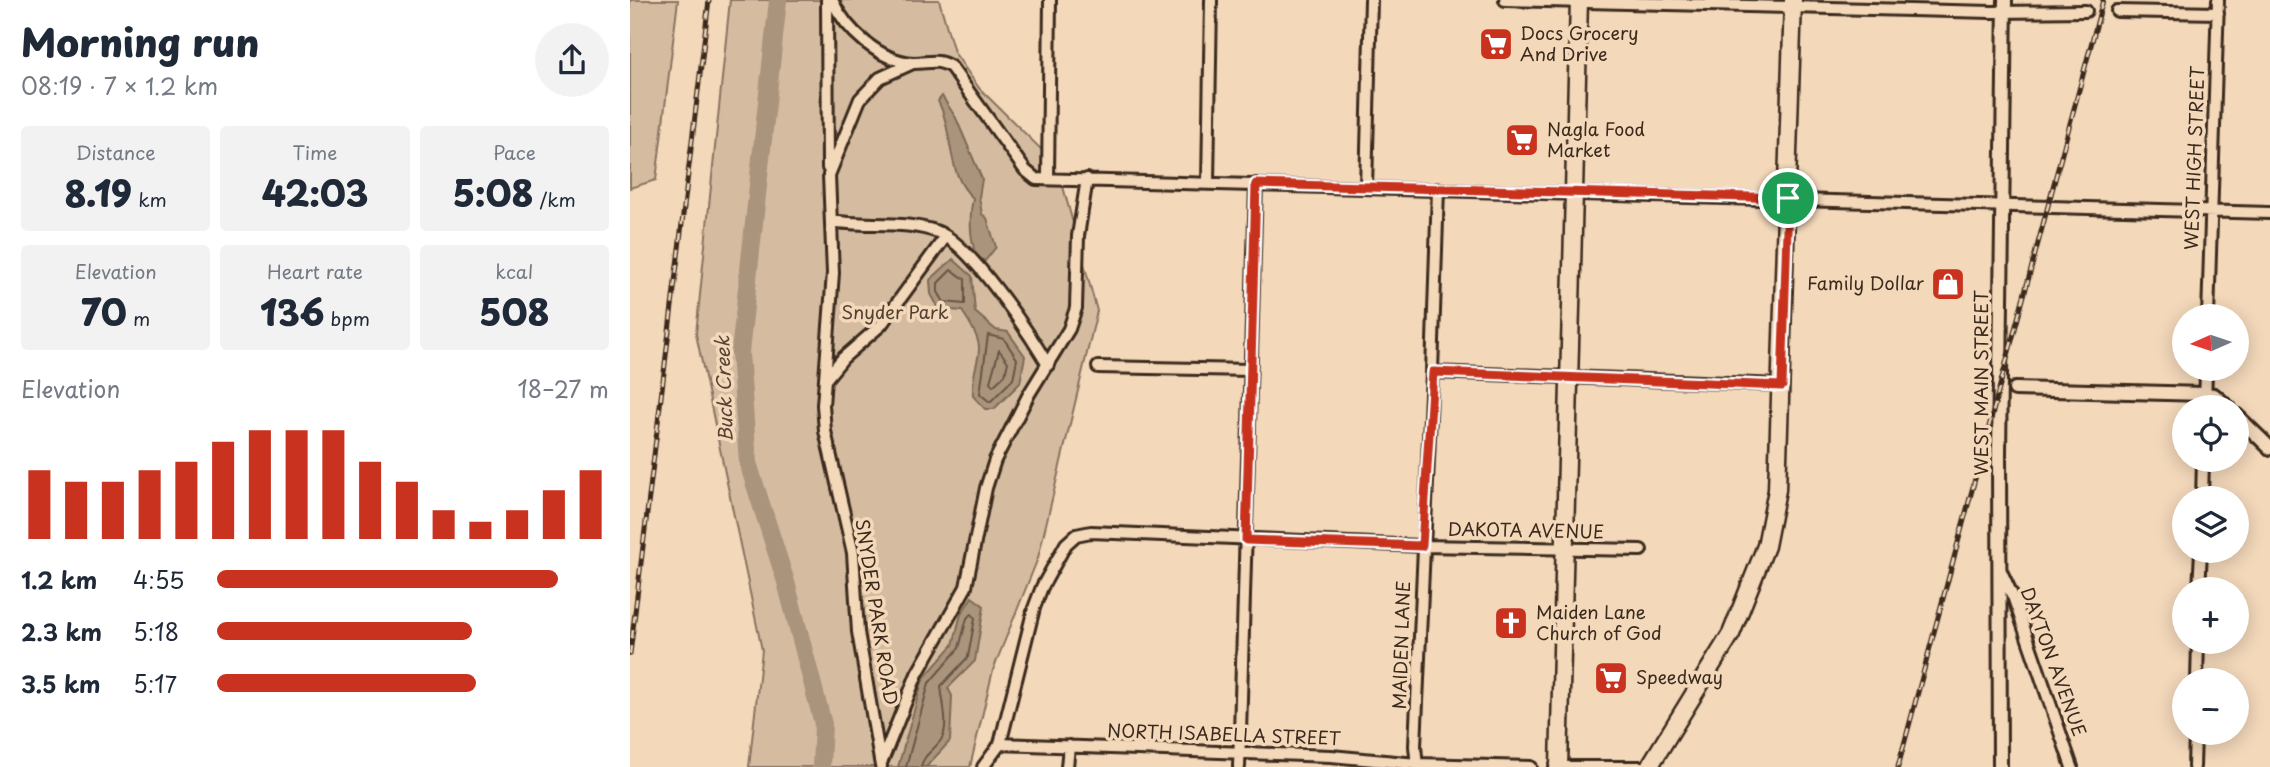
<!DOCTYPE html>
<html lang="en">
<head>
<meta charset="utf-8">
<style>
  :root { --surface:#fff; --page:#f2f2f3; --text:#1f2937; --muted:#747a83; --accent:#c8321e }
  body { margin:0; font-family:"Playpen Sans",sans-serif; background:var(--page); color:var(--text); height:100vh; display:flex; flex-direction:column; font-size:26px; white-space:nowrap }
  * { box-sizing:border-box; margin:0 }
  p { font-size:23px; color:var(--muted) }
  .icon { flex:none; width:38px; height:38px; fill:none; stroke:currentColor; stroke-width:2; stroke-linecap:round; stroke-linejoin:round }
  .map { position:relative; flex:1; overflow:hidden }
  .panel { display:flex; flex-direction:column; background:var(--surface); width:630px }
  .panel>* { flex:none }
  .needle { width:46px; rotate:267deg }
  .buttons { position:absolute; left:1542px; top:304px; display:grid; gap:14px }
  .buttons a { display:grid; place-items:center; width:77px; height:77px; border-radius:50%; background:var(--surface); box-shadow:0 4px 18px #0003; font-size:35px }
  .pin { position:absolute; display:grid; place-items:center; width:60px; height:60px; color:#fff; margin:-30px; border:4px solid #fff; border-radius:50%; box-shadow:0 2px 7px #0007 }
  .round { display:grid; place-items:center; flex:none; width:74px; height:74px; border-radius:37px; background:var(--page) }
  .overview { display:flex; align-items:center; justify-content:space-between; height:119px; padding:0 21px }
  h1 { font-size:38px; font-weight:800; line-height:52px }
  .stats { display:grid; grid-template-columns:repeat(3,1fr); gap:10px; height:119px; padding:7px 21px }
  .stats div { display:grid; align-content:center; border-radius:7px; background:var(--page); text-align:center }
  .stats b { font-size:35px; font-weight:800 }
  .stats small { font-size:19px; font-weight:400 }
  .stats p { font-size:19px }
  .chart { height:196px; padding:14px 21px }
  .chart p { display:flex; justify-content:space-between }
  .chart svg { width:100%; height:126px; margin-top:7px; stroke:var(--accent); stroke-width:6 }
  ul { padding:0 21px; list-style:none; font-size:23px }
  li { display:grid; grid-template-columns:112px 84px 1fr; align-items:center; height:52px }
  li i { height:18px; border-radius:9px; background:var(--accent) }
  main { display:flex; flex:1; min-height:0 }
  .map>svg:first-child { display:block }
</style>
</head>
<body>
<main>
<section class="panel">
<div class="overview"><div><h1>Morning run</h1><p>08:19 · 7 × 1.2 km</p></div><a class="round"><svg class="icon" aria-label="share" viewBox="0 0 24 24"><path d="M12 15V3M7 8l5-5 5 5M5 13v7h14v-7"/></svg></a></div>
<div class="stats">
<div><p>Distance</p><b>8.19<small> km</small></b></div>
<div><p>Time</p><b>42:03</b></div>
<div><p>Pace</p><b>5:08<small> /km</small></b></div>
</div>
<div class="stats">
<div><p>Elevation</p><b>70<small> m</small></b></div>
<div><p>Heart rate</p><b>136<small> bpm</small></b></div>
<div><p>kcal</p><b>508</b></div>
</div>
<div class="chart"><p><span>Elevation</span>18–27 m</p>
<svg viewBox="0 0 160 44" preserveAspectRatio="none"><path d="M5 44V20M15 44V24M25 44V24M35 44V20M45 44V17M55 44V10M65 44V6M75 44V6M85 44V6M95 44V17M105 44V24M115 44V34M125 44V38M135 44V34M145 44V27M155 44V20"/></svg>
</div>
<ul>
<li><b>1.2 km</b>4:55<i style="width:87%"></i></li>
<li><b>2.3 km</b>5:18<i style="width:65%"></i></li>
<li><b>3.5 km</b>5:17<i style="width:66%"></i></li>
</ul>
</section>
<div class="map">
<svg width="1640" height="767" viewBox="0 0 1640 767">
  <rect width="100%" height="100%" fill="#f3d8ba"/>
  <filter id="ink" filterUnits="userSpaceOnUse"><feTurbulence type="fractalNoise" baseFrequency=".0143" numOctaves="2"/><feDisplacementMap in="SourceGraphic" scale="14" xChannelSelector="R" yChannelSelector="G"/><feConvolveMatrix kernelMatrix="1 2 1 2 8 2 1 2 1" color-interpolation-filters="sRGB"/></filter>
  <g filter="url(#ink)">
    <path fill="#d5bca1" stroke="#887360" stroke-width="2" d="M 0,0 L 48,0 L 26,180 L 0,188 Z
      M 100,0 L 309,0 L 324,52 L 349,88 L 415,153 L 432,183 L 467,311 L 408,558 L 363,670 L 340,767 L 119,767 L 132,650 L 66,334 Z"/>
    <path fill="#aa947c" stroke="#7e6a56" stroke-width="2" d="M 312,96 L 326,118 L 352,179 L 349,197 L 352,214 L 357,218 L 366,247 L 355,261 L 346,256 C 340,238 339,216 343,198 C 316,175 324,132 308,101 Z
      M 323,259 L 342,276 L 345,312 L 366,330 L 378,332 L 395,356 L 390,383 L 364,409 L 355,409 L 343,396 C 341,352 364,358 332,311 L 309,309 L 301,294 L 300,280 Z
      M 342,597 L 354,606 L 345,661 L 318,688 L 322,696 L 320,741 L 296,767 L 268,767 L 293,679 L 323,645 L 331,614 Z"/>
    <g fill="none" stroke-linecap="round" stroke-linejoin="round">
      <path stroke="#675444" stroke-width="2" d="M 321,270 L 335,279 L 335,304 L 314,302 L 308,292 L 308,283 Z
        M 358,335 L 374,339 L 387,359 L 383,379 L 360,402 L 350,394 Z
        M 369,350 L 378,362 L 375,375 L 363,386 L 360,382 Z
        M 276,767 L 299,683 L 329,648 L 337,618 L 342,614 L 345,618 L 338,657 L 311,686 C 312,701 320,726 311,740 C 304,750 293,755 291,767"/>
      <path stroke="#aa947c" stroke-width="18" d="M 148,0 L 110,353 L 118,463 L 156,582 L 193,724 L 191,767"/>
      <g stroke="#3b2a1e" stroke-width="16">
        <path id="minor" d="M 197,0 L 198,168
          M 202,0 C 216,30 249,61 284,63 C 299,63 307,58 321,67 L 395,170 L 406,179 L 1640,213
          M 875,0 L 1362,12 L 1456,11
          M 1487,11 L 1588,13
          M 418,178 L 420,0
          M 578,183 L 581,0
          M 736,187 L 741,0
          M 201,221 C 235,227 276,220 308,232 C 341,245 399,333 418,365
          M 1578,317 L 1588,0
          M 468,367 L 621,370
          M 802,372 L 1152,385
          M 195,380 L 213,358 L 251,325 L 316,236
          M 1575,408 L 1576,369
          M 1572,499 L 1573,460
          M 1370,569 L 1384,599 L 1442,767
          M 1569,590 L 1571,551
          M 1567,681 L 1568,642
          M 370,744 L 701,756 L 787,764 L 901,767
          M 252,761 L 287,674 L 336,587 L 356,488 L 365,460 L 399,394 L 439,329 L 446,308 L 448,236 L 457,179
          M 251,766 L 228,632 L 223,553 L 195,431 L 193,405 L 203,273 L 199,175 L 230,99 L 250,78 L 283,63
          M 353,767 L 370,744 L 404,608 L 412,587 L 436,544 L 446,535 L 461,532 L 792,546 L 1011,550
          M 437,767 L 439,746
          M 609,767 L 626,184
          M 787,767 L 785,746 L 802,372 L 808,189
          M 925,767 L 1023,767
          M 1564,767 L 1565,733"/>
      </g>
      <g stroke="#3b2a1e" stroke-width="18">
        <path id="tertiary" d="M 1385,389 L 1575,394 L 1584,395 L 1599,408
          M 1606,415 L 1640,448
          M 1370,767 L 1369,452 L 1375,0"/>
      </g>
      <g stroke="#3b2a1e" stroke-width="21">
        <path id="primary" d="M 929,767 L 949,0
          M 1019,767 L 1101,634 L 1136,546 L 1147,490 L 1163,0"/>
      </g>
      <use href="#minor" stroke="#f3d8ba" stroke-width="10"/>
      <use href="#tertiary" stroke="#f3d8ba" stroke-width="12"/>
      <use href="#primary" stroke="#f3d8ba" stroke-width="16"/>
      <g stroke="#3b2a1e" stroke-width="5">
        <path id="rail" d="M 0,654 L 79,0
          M 1268,767 L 1473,0"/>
      </g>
      <use href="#rail" stroke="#f3d8ba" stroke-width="2.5" stroke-dasharray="8" stroke-linecap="butt"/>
    </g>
  </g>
  <g fill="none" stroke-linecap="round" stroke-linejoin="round" filter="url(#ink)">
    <g stroke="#fff" stroke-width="14">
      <path id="route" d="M 626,184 L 1158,198 L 1152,386 L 803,372 L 792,546 L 616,540 Z"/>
    </g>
    <use href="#route" stroke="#c8321e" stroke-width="9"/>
  </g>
  <defs>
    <g id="supermarket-square" transform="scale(1.75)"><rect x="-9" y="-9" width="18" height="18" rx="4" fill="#c8321e" stroke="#f3d8ba"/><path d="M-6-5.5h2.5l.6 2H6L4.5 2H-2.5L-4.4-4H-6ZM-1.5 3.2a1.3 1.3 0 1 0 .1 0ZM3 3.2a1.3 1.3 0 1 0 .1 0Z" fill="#fff"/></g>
    <g id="shop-square" transform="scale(1.75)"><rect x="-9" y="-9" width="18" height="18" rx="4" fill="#c8321e" stroke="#f3d8ba"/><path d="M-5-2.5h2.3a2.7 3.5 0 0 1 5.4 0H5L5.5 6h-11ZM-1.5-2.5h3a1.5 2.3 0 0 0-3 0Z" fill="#fff"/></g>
    <g id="church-square" transform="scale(1.75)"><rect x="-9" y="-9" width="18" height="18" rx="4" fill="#c8321e" stroke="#f3d8ba"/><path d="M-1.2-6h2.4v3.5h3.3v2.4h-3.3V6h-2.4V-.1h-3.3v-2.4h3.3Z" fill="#fff"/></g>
  </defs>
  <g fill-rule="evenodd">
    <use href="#supermarket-square" x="866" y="44"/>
    <use href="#supermarket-square" x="892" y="140"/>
    <use href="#shop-square" x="1318" y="284"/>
    <use href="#church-square" x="881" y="623"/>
    <use href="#supermarket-square" x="981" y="678"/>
  </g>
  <g text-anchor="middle" stroke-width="7" stroke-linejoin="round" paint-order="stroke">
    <g font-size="18" fill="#3b2a1e" stroke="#f3d8ba" text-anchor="start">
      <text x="890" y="40">Docs Grocery<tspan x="890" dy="21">And Drive</tspan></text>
      <text x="917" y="136">Nagla Food<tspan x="917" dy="21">Market</tspan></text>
      <text x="1294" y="290" text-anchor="end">Family Dollar</text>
      <text x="906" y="619">Maiden Lane<tspan x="906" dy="21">Church of God</tspan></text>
      <text x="1006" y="684">Speedway</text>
    </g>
    <g font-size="18" fill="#3b2a1e" stroke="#f3d8ba">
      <text transform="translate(1565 158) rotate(-88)" y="6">WEST HIGH STREET</text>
      <text transform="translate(1352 383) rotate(-90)" y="6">WEST MAIN STREET</text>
      <text transform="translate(896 531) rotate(1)" y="6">DAKOTA AVENUE</text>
      <text transform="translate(246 612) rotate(81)" y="6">SNYDER PARK ROAD</text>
      <text transform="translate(772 645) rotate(-88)" y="6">MAIDEN LANE</text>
      <text transform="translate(1423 662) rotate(70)" y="6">DAYTON AVENUE</text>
      <text transform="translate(594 735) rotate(2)" y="6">NORTH ISABELLA STREET</text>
    </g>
    <g font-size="18" fill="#524032" stroke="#f3d8ba">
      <text x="265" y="319">Snyder Park</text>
    </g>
    <g font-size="19" font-style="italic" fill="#574436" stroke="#f3d8ba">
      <text transform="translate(94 389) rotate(-92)" y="7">Buck Creek</text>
    </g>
  </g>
</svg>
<div class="buttons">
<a><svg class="needle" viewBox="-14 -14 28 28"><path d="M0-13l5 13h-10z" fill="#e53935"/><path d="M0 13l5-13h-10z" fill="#747a83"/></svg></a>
<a><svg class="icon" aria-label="locate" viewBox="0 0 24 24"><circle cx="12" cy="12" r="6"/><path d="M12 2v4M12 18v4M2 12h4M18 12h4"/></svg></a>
<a><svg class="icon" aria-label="layers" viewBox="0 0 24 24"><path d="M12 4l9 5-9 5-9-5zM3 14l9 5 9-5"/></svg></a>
<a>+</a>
<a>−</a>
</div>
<div class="pin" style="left:1158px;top:198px;background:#1e9e55"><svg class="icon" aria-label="arrive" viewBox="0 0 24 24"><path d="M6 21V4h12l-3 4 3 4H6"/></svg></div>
</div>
</main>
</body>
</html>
